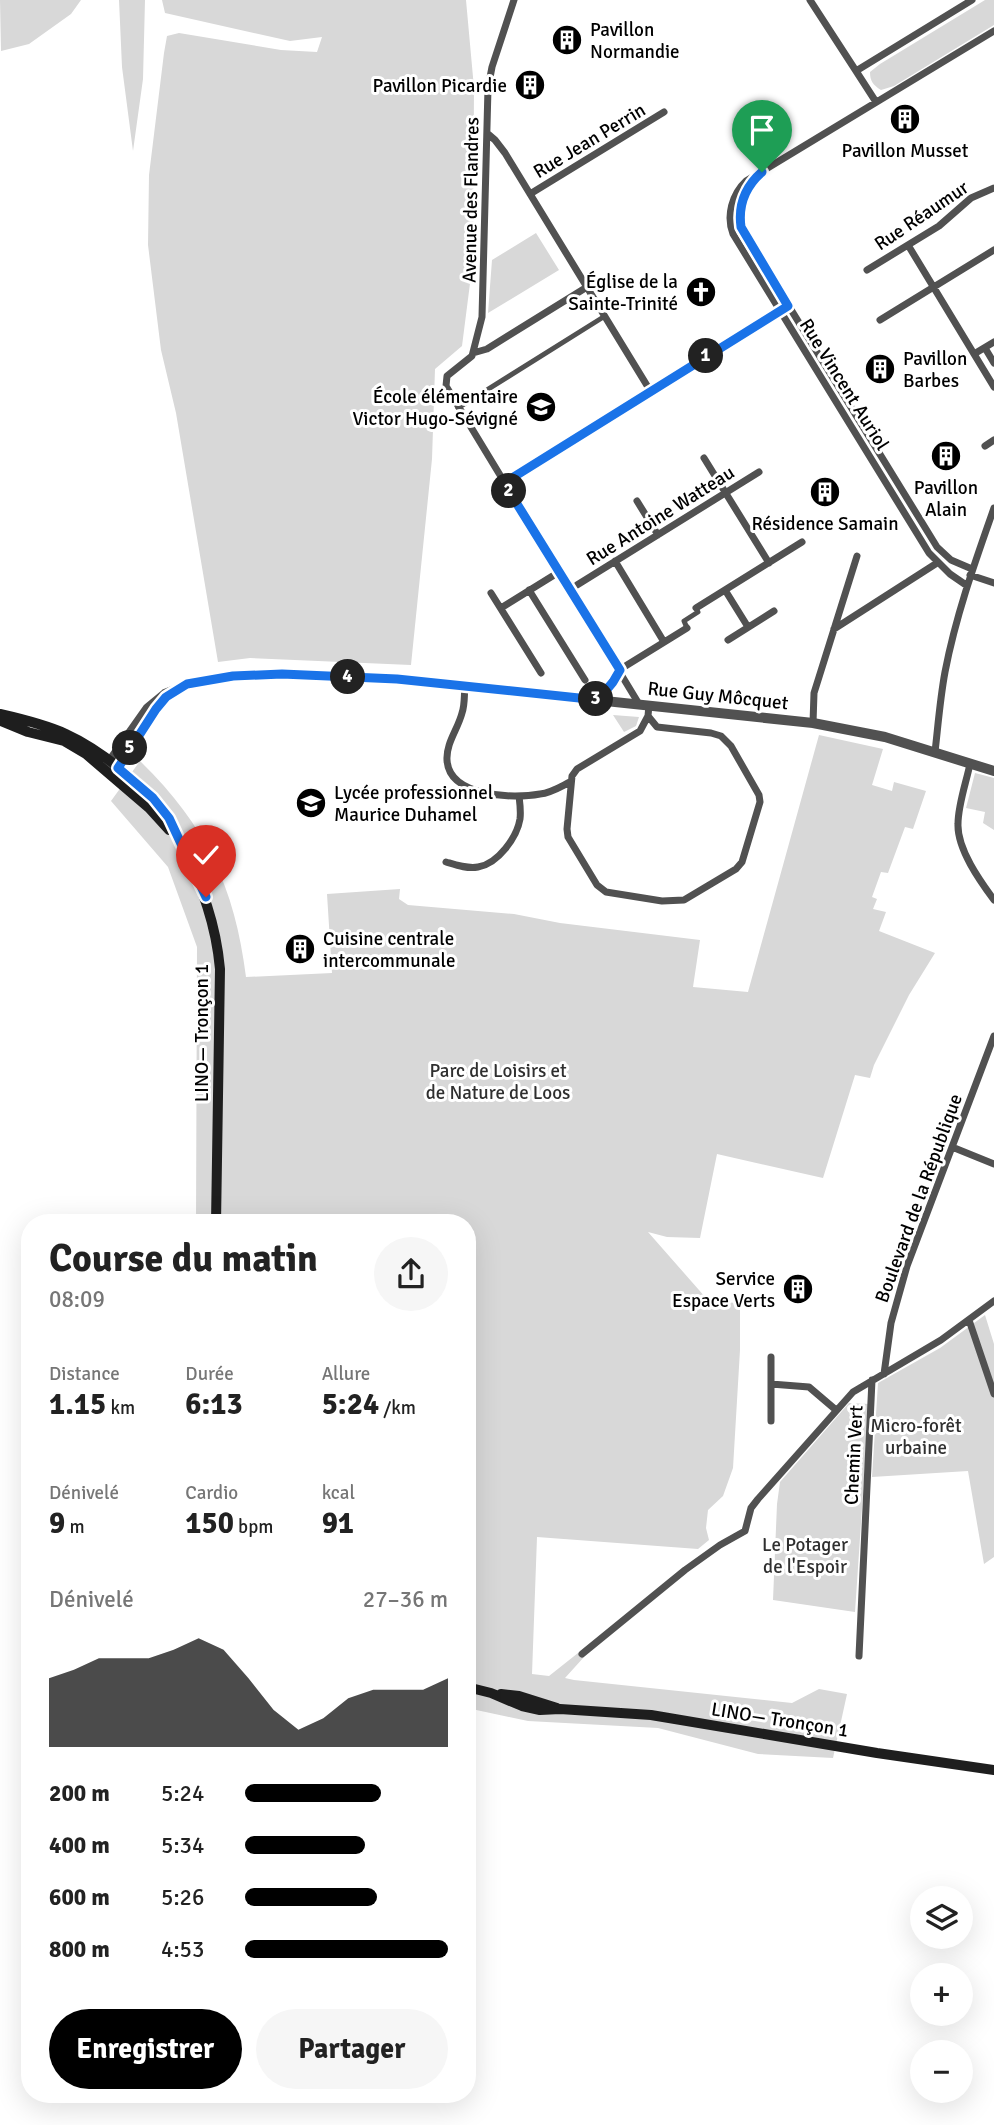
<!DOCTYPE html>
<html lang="fr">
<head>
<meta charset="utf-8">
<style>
  :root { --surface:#fff; --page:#f6f6f6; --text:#222; --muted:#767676; --accent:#000 }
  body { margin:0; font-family:Signika,sans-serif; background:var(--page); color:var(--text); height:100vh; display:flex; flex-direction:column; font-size:26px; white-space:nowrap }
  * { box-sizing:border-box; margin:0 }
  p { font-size:23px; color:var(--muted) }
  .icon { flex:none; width:38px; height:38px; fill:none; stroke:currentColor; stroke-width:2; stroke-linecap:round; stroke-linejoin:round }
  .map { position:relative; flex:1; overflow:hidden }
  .details { position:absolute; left:21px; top:1214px; width:455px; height:889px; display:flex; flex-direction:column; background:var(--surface); border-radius:28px; box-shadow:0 7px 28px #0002 }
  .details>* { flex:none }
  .buttons { position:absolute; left:910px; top:1886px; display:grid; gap:14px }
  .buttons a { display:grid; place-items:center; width:63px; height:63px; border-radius:50%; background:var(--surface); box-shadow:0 7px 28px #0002; font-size:35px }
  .pin { position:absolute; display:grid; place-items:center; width:60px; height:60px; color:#fff; margin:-72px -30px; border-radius:50% 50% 50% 0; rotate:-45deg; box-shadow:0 0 7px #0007 }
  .pin .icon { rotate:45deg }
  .km { position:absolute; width:35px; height:35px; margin:-18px; border-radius:50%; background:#222; color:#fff; font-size:19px; line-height:35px; text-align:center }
  .round { display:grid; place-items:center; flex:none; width:74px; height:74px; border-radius:37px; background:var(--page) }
  .head { display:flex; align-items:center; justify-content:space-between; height:119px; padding:0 28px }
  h1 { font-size:38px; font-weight:700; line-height:52px }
  .figures { display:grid; grid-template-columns:repeat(3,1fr); gap:10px; height:119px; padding:7px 28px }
  .figures div { display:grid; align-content:center }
  .figures b { font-size:30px; font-weight:700 }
  .figures small { font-size:19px; font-weight:400 }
  .figures p { font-size:19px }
  .chart { height:196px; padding:14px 28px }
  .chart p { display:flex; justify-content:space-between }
  .chart svg { width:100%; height:126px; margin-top:7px; fill:var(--accent); opacity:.7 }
  .primary-button { display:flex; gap:14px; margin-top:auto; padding:14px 28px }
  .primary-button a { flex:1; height:80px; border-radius:42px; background:var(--accent); color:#fff; font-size:28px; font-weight:700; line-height:80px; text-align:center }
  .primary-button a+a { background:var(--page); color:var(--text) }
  ul { padding:0 28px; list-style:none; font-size:23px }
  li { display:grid; grid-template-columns:112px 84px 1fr; align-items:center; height:52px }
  li i { height:18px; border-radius:9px; background:var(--accent) }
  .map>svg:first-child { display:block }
</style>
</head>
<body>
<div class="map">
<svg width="994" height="2125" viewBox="0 0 994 2125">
  <rect width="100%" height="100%" fill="#fff"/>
  <path fill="#d8d8d8" d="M 0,0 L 81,0 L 71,14 L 29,44 L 1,51 Z
    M 119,0 L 145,0 L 143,79 L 133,151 L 122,67 Z
    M 162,0 L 466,0 L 474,88 L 473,260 L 462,346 L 435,369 L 432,459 L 411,665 L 250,658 L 218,662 L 176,413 L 161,350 L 148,245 L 149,175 L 164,53 L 167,36 L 179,33 L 281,50 L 317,52 L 322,37 L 290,41 L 165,13 Z
    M 985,0 L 994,0 L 994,25 L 894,86 L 881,90 C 873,85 870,81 870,72 L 880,64 Z
    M 536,233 L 559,270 L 488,313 L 492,260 Z
    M 613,715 L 639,717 L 636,726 L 624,732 Z
    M 819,735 L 883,749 L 872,785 L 892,791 L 894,782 L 926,791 L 913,829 L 905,827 L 888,873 L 881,872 L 872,897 L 877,899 L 873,909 L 886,912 L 879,931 L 935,953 L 909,995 L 874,1065 L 870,1078 L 855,1075 L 823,1178 L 717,1154 L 700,1238 L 667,1237 L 648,1232 L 706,1298 L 713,1296 L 716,1302 L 740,1303 L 740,1350 L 733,1468 L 723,1496 L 708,1510 L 706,1528 L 709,1540 L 698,1549 L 537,1537 L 532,1674 L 549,1676 L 578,1653 L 584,1657 L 565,1678 L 574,1680 L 792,1703 L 819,1689 L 847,1694 L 833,1758 L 758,1754 L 658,1728 L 528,1721 L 467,1708 L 467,1223 L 196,1223 L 197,947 L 168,867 L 111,801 L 140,761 C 205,824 235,887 246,977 L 332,973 L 327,894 L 400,889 L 399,899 L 408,905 L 514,914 L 560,923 L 700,940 L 693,987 L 748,992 Z
    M 975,773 L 994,778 L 994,830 L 983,823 L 985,812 L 966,808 Z
    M 985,1315 L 994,1344 L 994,1557 L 984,1564 L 968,1471 L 872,1477 L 878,1383 L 940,1348 Z
    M 849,1403 L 869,1404 L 855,1612 L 773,1600 L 777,1504 L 780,1482 Z"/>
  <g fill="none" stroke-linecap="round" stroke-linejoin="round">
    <path stroke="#515151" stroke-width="5" d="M 458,408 L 605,316
      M 687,628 L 684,621 L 698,612 L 696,608"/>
    <path stroke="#515151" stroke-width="7" d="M 514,0 L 492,67 L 488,88 L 482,317 L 472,356 L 447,376 L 446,386 L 639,704
      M 810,0 L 856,71
      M 876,102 L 856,71 L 972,0
      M 488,134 L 495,140 L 505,153 L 651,392
      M 753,180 C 743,192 737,214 742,230 L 937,547 L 951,560 L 972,569
      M 530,194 L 664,112
      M 908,245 L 994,387
      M 867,270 L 939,226 L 971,198 L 994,188
      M 880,320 L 994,250
      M 985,348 L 994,363
      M 473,353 L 487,349 L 587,287
      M 974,354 L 994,342
      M 985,446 L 994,440
      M 704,458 L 769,563
      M 504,483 L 784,308
      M 637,501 L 658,535
      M 615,561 L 664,642
      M 970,575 L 994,583
      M 577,585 L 759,472
      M 966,585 L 950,574 L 929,553 L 733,234 C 726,216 732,194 746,181 L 994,31
      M 529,590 L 585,680
      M 725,590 L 748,627
      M 491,593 L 541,673
      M 501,608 L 559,572
      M 696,608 L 802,542
      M 834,629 L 937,563
      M 728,640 L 774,611
      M 619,670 L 687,628
      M 465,686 C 464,695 465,705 462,713 C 458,729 446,743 447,760 C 449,797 513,799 540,794 C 551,793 560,787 570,782
      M 598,700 L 613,682 L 619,670
      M 648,716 L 657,727 L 711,733 L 721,736 L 731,746 L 759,795 L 760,802 L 742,862 L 736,869 L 684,900 L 662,901 L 606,892 L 597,885 L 568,837 L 567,829 L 572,776 L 577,769 L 640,731 L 648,716 L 649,705
      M 813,723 L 814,693 L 857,556
      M 935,752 C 938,726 940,699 945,672 C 956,615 975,562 994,508
      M 970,764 C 966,783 958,805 958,824 C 957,849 980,881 994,900
      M 446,862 C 456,865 467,869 478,867 C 498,864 517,837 520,819 C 521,811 520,804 519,796
      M 952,1147 L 994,1164
      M 969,1320 L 994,1394
      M 771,1357 L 771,1421
      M 884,1374 L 891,1323 L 907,1266 L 994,1036
      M 771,1384 L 809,1387 L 836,1410
      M 582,1654 L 685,1570 L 720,1545 L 745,1531 L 751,1508 L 758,1499 L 853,1392 L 941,1340 L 994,1301
      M 859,1656 L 872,1380"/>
    <path stroke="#515151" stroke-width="10" d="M 107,766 L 148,708 L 165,694 L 193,683 L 233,676 L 271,673 L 407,680 L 813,723 L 885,737 L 994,771
      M 114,773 L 162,701"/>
    <path stroke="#1e1e1e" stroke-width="10" d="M 0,714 C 22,719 46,725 66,734 C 97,748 147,786 166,814 C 173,824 178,836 183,847 C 202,887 216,924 220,969 L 216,1223
      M 1,721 L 28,732 L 64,741 L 86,754 L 149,808 L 169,830
      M 467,1687 L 491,1693 L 522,1706 L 540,1710 L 560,1709 L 651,1715 L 877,1753 L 994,1770
      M 501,1694 L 519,1696 L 557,1708"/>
  </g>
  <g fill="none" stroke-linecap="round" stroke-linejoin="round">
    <g stroke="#fff" stroke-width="14">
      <path id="route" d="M 206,897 L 169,818 L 153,798 L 118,768 L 156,709 L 166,697 L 187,684 L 233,676 L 282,674 L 397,679 L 598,700 L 613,682 L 620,670 L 504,483 L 788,306 L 741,227 C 738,205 746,186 762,172"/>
    </g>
    <use href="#route" stroke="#1a73e8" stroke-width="9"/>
  </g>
  <defs>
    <g id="building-disc" transform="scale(1.575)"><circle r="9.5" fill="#000" stroke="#fff"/><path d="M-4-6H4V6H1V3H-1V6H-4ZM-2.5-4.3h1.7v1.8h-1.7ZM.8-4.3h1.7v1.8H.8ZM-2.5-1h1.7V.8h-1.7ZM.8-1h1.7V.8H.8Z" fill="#fff"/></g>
    <g id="church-disc" transform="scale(1.575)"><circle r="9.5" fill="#000" stroke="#fff"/><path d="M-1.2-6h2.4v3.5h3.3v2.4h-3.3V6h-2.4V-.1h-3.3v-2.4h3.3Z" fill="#fff"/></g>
    <g id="school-disc" transform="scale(1.575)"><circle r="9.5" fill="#000" stroke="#fff"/><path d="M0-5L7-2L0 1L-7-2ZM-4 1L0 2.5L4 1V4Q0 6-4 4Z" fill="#fff"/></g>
  </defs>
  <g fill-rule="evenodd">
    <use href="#building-disc" x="567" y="40"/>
    <use href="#building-disc" x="530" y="85"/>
    <use href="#building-disc" x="905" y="119"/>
    <use href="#church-disc" x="701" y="292"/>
    <use href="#building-disc" x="880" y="369"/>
    <use href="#school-disc" x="541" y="407"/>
    <use href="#building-disc" x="946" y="456"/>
    <use href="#building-disc" x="825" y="492"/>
    <use href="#school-disc" x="311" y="803"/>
    <use href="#building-disc" x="300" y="949"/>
    <use href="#building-disc" x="798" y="1289"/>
  </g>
  <g text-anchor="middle" stroke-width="6" stroke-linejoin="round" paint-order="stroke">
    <g font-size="19" fill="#000" stroke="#fff" text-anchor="start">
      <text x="590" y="36">Pavillon<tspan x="590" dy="22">Normandie</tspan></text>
      <text x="507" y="92" text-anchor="end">Pavillon Picardie</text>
      <text x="905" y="157" text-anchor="middle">Pavillon Musset</text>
      <text x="678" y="288" text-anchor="end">Église de la<tspan x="678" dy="22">Sainte-Trinité</tspan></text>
      <text x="903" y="365">Pavillon<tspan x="903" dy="22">Barbes</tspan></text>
      <text x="518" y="403" text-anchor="end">École élémentaire<tspan x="518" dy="22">Victor Hugo-Sévigné</tspan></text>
      <text x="946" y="494" text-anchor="middle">Pavillon<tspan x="946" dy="22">Alain</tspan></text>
      <text x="825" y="530" text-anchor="middle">Résidence Samain</text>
      <text x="334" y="799">Lycée professionnel<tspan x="334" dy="22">Maurice Duhamel</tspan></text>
      <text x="323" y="945">Cuisine centrale<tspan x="323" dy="22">intercommunale</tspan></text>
      <text x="775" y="1285" text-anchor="end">Service<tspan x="775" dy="22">Espace Verts</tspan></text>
    </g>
    <g font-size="19" fill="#000" stroke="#fff">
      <text transform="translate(589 140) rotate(-31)" y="7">Rue Jean Perrin</text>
      <text transform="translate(470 200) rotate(-89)" y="7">Avenue des Flandres</text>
      <text transform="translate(921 215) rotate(-34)" y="7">Rue Réaumur</text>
      <text transform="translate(845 384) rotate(58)" y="7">Rue Vincent Auriol</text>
      <text transform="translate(660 515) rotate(-32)" y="7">Rue Antoine Watteau</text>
      <text transform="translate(718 695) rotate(6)" y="7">Rue Guy Môcquet</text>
      <text transform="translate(201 1033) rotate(-90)" y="7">LINO— Tronçon 1</text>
      <text transform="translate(918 1198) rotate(-70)" y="7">Boulevard de la République</text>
      <text transform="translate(853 1455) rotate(-87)" y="7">Chemin Vert</text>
      <text transform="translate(780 1719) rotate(9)" y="7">LINO— Tronçon 1</text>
    </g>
    <g font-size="19" fill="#2f2f2f" stroke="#fff">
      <text x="498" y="1077">Parc de Loisirs et<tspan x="498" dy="22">de Nature de Loos</tspan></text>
      <text x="916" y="1432">Micro-forêt<tspan x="916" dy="22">urbaine</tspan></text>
      <text x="805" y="1551">Le Potager<tspan x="805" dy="22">de l'Espoir</tspan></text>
    </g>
  </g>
</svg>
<div class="buttons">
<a><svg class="icon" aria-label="layers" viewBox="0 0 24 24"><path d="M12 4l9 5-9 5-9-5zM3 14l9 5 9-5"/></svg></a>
<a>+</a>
<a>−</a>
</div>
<div class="pin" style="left:762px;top:172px;background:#1e9e55"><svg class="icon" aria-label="arrive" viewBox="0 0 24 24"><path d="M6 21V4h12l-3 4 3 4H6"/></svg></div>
<div class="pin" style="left:206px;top:897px;background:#d93025"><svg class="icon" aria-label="check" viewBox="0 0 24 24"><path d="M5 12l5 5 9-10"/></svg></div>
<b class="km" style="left:706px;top:356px">1</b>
<b class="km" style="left:509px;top:491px">2</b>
<b class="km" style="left:596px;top:699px">3</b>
<b class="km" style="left:348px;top:677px">4</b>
<b class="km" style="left:130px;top:748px">5</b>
<section class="details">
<div class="head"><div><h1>Course du matin</h1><p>08:09</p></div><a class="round"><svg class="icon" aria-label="share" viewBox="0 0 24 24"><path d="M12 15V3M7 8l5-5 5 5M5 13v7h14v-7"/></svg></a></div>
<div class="figures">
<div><p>Distance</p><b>1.15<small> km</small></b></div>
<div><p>Durée</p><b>6:13</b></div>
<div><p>Allure</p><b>5:24<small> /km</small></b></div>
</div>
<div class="figures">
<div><p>Dénivelé</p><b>9<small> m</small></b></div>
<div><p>Cardio</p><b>150<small> bpm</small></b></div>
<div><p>kcal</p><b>91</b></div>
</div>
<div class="chart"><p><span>Dénivelé</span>27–36 m</p>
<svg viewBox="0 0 160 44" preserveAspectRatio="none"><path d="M0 44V20L10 17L20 13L30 13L40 13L50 10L60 6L70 10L80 20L90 31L100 38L110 34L120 27L130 24L140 24L150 24L160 20V44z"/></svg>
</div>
<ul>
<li><b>200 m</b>5:24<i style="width:67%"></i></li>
<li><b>400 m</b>5:34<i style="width:59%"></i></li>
<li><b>600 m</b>5:26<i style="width:65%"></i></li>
<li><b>800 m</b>4:53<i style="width:100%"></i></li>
</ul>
<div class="primary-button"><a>Enregistrer</a><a>Partager</a></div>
</section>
</div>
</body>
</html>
